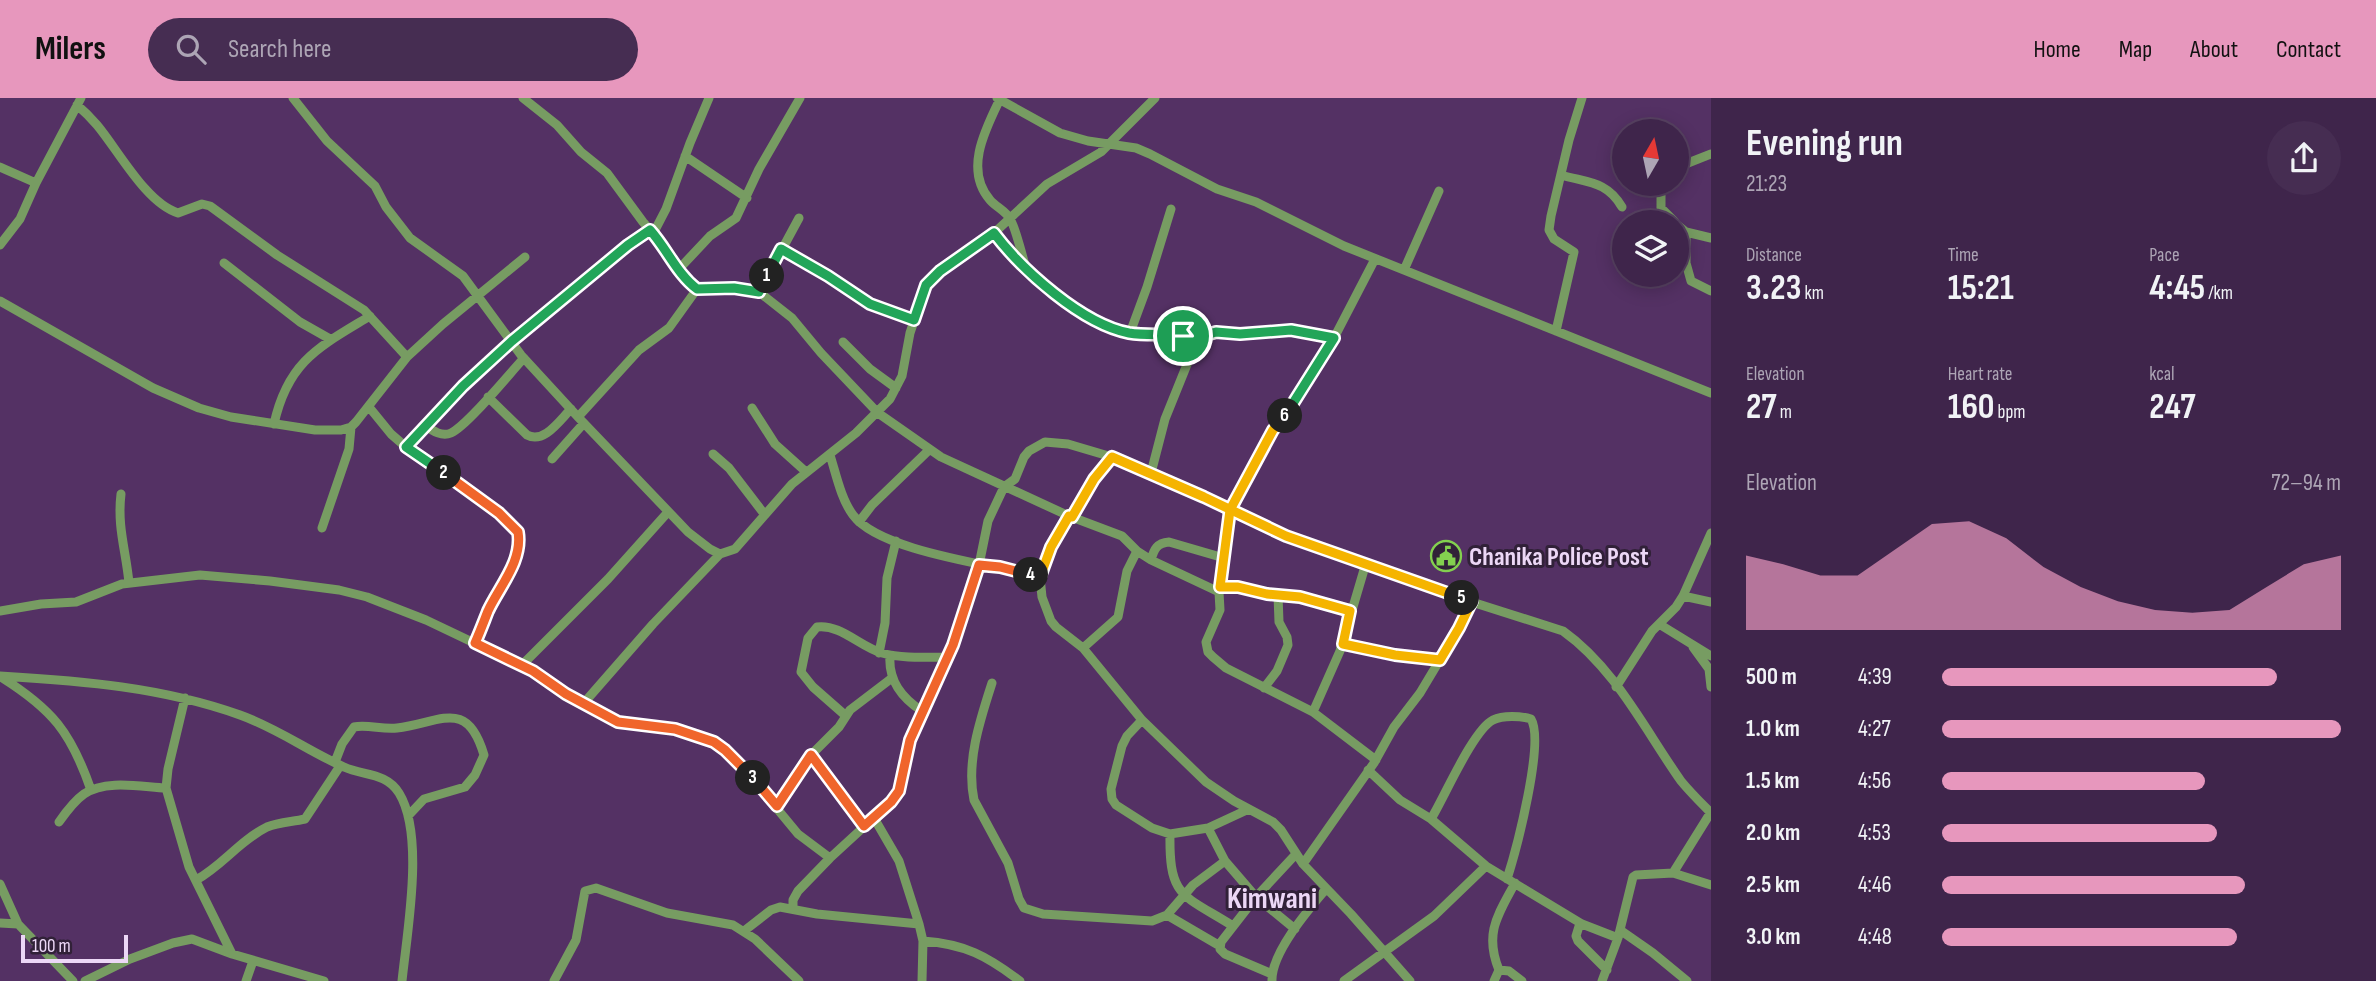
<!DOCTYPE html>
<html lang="en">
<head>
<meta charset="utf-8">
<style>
  :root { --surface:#3f254b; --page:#462d52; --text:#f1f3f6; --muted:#ada5b5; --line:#584263; --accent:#e797bd }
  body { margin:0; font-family:"Sofia Sans Condensed",sans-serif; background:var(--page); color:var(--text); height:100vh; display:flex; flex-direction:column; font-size:26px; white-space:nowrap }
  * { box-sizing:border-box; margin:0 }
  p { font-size:23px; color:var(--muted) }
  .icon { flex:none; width:38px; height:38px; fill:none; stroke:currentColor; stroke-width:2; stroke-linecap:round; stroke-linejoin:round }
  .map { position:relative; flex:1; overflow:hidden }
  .side { display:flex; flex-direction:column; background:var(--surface); width:665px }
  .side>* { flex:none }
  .needle { width:46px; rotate:9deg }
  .tools { position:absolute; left:1612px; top:21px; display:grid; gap:14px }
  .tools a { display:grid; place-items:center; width:77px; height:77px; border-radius:50%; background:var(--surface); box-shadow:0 4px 18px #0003,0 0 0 2px var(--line); font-size:35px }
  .scale { position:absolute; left:21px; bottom:18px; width:107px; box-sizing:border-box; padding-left:7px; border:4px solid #ecd7f6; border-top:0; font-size:19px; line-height:24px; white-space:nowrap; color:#ecd7f6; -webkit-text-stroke:5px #312138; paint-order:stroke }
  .pin { position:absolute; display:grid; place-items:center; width:60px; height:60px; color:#fff; margin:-30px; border:4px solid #fff; border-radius:50%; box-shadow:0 2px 7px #0007 }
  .km { position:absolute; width:35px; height:35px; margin:-18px; border-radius:50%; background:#222; color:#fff; font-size:19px; line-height:35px; text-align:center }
  .round { display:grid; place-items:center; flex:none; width:74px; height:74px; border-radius:37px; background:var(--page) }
  .head { display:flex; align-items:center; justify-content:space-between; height:119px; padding:0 35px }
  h1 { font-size:38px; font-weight:700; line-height:52px }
  .stats { display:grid; grid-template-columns:repeat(3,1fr); gap:10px; height:119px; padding:7px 35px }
  .stats div { display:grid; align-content:center }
  .stats b { font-size:35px; font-weight:700 }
  .stats small { font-size:19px; font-weight:400 }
  .stats p { font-size:19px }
  .chart { height:196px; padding:14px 35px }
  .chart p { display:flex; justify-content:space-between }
  .chart svg { width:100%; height:126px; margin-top:7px; fill:var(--accent); opacity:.7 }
  ul { padding:0 35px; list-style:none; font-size:23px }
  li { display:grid; grid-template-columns:112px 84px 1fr; align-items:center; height:52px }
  li i { height:18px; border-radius:9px; background:var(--accent) }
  header { display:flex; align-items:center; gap:42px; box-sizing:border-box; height:98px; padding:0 35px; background:var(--accent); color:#111 }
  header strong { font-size:33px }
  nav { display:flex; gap:38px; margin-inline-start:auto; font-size:24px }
  .search { width:490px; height:63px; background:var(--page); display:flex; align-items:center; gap:18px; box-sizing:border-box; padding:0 24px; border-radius:38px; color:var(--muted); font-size:26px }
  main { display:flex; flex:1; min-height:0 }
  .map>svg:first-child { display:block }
</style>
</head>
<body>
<header>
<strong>Milers</strong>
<div class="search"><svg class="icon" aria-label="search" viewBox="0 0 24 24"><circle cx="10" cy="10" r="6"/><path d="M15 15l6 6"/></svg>Search here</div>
<nav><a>Home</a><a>Map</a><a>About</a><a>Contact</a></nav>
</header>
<main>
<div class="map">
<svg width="1711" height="883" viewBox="0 0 1711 883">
  <rect width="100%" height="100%" fill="#543164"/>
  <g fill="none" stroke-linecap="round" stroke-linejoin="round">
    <path stroke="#779c62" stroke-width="9" d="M 293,0 L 327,43 L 375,88 L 386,109 L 410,140 L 463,178 L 521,257 L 578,319 L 688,434 L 710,451 L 720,456 L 735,451 L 792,386 L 856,335 L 890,301 L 902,278 L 910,235 L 926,187 L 940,173 L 994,135 L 1047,86 L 1101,54 L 1155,0
      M 523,0 L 557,27 L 581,54 L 607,75 L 643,124 L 667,151 L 683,178 L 697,191 L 734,190 L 759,194 L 792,220 L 821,255 L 878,315 L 941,359 L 1069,418 L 1122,438 L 1137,453 L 1151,462 L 1219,494 L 1220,512 L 1206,544 L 1208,554 L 1213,559 L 1226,570 L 1313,614 L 1376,662
      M 997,0 L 1060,35 L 1088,43 L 1136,50 L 1150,56 L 1217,91 L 1256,104 L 1344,148 L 1711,295
      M 1000,1 C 985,32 964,72 990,102 C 996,109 1006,113 1010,121 C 1015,128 1022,157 1025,167
      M 77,7 C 84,13 91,20 97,27 C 118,52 146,105 178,115 L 202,106 L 210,108 L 277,157 L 364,212 L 407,259
      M 685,58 L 747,100
      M 1676,63 L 1688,65 L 1711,56
      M 0,69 L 36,85
      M 1561,77 C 1588,85 1607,83 1622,109
      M 1661,87 L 1661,110 L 1675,124
      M 1676,126 L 1686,134 L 1686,165 L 1691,183 L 1711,193
      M 1686,134 L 1711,140
      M 994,135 C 1022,172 1080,224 1126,234 C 1145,238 1175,232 1190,242 L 1188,264 L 1165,321 L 1151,375
      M 653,136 L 666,111 L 690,45 L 709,0
      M 0,147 L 20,121 L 36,85 L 81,0
      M 781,151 L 828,178 L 870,206 L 914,222
      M 224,165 L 300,224 L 330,241
      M 679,171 L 710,138 L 736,120 L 759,71 L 800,0
      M 1404,172 L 1439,93
      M 759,194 L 799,120
      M 0,203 L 153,290 L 199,310 L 231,319 L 315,332 L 341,332 L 351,329 L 356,324 L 407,259 L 443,226 L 525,159
      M 1556,233 L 1574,154 L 1554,141 L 1549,132 L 1551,118 L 1569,42 L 1582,0
      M 1130,235 L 1147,189 L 1171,111
      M 1190,242 L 1216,234 L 1239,236 L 1291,232 L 1334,240
      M 843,244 L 870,271 L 896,290
      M 488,299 L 527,337 C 544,346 559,323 571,311
      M 369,309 L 391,336 L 406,349 L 499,415 L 518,434 C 523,463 499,489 488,513 C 484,523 480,534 476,545
      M 752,310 L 775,346 L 805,373
      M 578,319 L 639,252 L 669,230 L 697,191
      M 274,326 C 288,263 319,249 370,218
      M 426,328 C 433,333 442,339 451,335 C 468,327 509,276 524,260
      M 406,349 L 463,288 L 512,243 L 628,147 L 650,132
      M 713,356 L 729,370 L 765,417
      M 830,357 C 836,376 841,401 853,417 C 880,454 996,467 1040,479
      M 552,361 L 584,325
      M 121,396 C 117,429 126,453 129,485
      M 1069,418 L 1051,449 L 1040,479 L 1042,499 L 1051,523 L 1056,529 L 1083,550 L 1142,622 L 1206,684 L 1234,703 L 1273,724 L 1281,732 L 1303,766 L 1351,816 L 1410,883
      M 1072,419 L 1094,381 L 1112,359
      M 859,424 L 872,407 L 929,352
      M 322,430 L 349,351 L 351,329
      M 1151,462 C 1154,451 1157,445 1169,444 L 1224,460
      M 1220,489 L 1238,489 L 1267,496 L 1300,499 L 1350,513
      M 1219,494 L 1230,412 L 1273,332 L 1286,317 L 1334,240 L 1375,161
      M 1683,498 L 1711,504
      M 0,513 L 41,506 L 76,504 L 122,486 L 200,477 L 270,483 L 339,492 L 367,499 L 426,522 L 533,573 L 566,596 L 618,624 L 675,631 L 714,644 L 740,666 L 798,736 L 830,760
      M 1659,526 L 1711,558
      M 1343,546 L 1395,557 L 1440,562
      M 1693,549 L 1709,571 L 1711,589
      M 1083,550 L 1118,519 L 1127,473 L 1137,453
      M 879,555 L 885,525 L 887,480 L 896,443
      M 890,557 C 888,583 902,600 922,613
      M 522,567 L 608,481 L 668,414
      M 0,578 C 82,583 162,589 240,617 C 277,630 308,653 344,669 C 363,678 386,674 399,695 C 425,737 407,834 402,883
      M 1,579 C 52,611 71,634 91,692
      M 992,585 C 980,622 966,664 974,702 L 1008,765 L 1019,801 L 1024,810 L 1043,816 L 1152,823 L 1167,817 L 1193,787 L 1225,763
      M 1616,589 L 1652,533 L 1676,509 L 1683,498 L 1711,435
      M 1264,590 L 1277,573 L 1288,547 L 1287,539 L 1279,524 L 1278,497
      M 185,600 L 168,671 L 166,690 L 189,769 L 232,856
      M 583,606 L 653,526 L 720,456
      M 1313,614 L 1340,553 L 1366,465
      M 846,618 L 813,589 L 801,574 L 808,540 L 817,529 C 841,526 860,549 882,555 C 903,561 927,559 948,559
      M 1142,622 L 1127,638 L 1122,648 L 1111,691 L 1112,701 L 1116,707 L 1152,730 L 1170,736 L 1208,730 L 1249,711
      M 811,657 L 865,728
      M 335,664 L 342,646 L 354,629 C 367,626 383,632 397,630 C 440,625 467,599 484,657 L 475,677 L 465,689 L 424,701 L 408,718
      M 1368,672 L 1400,702 L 1431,721 L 1486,768 L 1582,826 L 1618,840
      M 777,708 L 811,657 L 839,629 L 850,612 L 892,580
      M 874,720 L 899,763 L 919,826 L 923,843 L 922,883
      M 1431,721 C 1444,700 1473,632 1493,622 C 1503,617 1521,618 1531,621 C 1545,644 1516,753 1507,781
      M 59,724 C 66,714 74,703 84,696 C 106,681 142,689 166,690
      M 1208,730 L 1225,763 L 1256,799 L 1295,831
      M 1170,736 C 1169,800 1182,796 1233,828
      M 1303,766 L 1374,665 L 1394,629 L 1420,595 L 1459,530 L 1472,503
      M 1673,775 L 1711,714
      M 196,782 C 223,767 239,743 267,729 C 279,724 292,724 305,721 L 340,668
      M 0,786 L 18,826
      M 793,811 L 793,802 L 798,793 L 830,760 L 891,704 L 900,689 L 910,642 L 953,547 L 966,509 L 979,467 L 988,423 L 1004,389 L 1015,381 L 1024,359 L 1029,353 L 1045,344 L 1068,346 L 1112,359 L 1204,399 L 1286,438 L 1366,465 L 1431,491 L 1563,533 C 1615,570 1645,632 1681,683 C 1690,694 1701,705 1711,715
      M 1167,817 L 1220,848
      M 0,825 L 18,826 L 73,883
      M 1580,825 L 1576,838 L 1578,843 L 1607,872
      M 1620,832 L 1653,855 L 1687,883
      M 744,833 L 771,812 L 780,809 L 817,816 L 919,826
      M 923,843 C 965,846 987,858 1020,883
      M 1499,872 C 1484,835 1498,817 1515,785
      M 1272,876 L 1225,856 L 1220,851 L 1221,844 L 1256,799 L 1296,756
      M 85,883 L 130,861 L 173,845 L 192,841 L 232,856 L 324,883
      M 246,883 L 253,863
      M 554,883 L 576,842 L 585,793 L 596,790 L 667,815 L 733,827 L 755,841 L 799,883
      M 1272,883 C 1271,855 1308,812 1326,791
      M 1344,883 L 1434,818 L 1486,768
      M 1494,883 L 1499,872 L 1509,873 L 1522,883
      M 1602,883 L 1618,840 L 1633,779 L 1636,777 L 1673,775 L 1711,787"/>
  </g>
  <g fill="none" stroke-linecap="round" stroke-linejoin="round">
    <g stroke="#fff" stroke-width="14">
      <path id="split-1" d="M 767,178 L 781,151 L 828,178 L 870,206 L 914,222 L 926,187 L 940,173 L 994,135 C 1022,172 1082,226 1129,235 C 1147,238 1165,235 1183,238"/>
    </g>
    <g stroke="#fff" stroke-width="14">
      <path id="split-2" d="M 444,375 L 406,349 L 463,288 L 512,243 L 628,147 L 650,132 C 667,151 677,176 697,191 L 734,190 L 759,194 L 767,178"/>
    </g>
    <g stroke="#fff" stroke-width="14">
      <path id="split-3" d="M 444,375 L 499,415 L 518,434 C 523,463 499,489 488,513 C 484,523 480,534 475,545 L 533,573 L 566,596 L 618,624 L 675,631 L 714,644 L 725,652 L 753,680"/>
    </g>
    <g stroke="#fff" stroke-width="14">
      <path id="split-4" d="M 753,680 L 777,708 L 811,657 L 864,728 L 891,704 L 899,693 L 910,642 L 953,547 L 979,467 L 1000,469 L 1031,477"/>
    </g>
    <g stroke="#fff" stroke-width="14">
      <path id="split-5" d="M 1031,477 L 1040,479 L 1051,449 L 1069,418 L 1072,419 L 1094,381 L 1112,359 L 1204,399 L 1286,438 L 1462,500"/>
    </g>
    <g stroke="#fff" stroke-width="14">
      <path id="split-6" d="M 1285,318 L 1273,332 L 1230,412 L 1220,489 L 1238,489 L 1267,496 L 1300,499 L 1350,513 L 1343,546 L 1395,557 L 1440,562 L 1459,530 L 1472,503 L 1462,500"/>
    </g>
    <g stroke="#fff" stroke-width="14">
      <path id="split-7" d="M 1183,238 L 1190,242 L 1216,234 L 1240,236 L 1291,232 L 1334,240 L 1285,318"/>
    </g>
    <use href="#split-1" stroke="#22a559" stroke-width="9"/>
    <use href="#split-2" stroke="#22a559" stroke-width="9"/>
    <use href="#split-3" stroke="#f0652b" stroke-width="9"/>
    <use href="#split-4" stroke="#f0652b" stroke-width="9"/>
    <use href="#split-5" stroke="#f5b400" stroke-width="9"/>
    <use href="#split-6" stroke="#f5b400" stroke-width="9"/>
    <use href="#split-7" stroke="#22a559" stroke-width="9"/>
  </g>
  <defs>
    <g id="civic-ring" transform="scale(1.575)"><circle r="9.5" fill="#312138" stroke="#83d04f" stroke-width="1.5"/><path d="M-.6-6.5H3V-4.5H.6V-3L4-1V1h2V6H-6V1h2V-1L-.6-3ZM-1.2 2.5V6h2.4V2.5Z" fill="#83d04f"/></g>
  </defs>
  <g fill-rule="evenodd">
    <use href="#civic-ring" x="1446" y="458"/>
  </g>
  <g text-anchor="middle" stroke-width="6" stroke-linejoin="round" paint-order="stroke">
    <g font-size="26" font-weight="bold" fill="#ecd7f6" stroke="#312138" text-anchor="start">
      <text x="1469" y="467">Chanika Police Post</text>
    </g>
    <g font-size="30" font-weight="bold" fill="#ecd7f6" stroke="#312138">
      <text x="1272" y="810">Kimwani</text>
    </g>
  </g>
</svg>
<div class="tools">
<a><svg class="needle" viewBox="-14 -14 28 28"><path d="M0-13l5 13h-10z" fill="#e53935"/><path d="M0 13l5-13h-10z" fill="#ada5b5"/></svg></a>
<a><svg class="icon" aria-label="layers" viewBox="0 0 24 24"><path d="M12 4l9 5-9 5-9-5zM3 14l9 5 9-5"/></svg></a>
</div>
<div class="scale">100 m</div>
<div class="pin" style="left:1183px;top:238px;background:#1e9e55"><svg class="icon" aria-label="arrive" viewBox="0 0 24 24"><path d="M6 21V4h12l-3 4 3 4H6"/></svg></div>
<b class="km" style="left:767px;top:178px">1</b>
<b class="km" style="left:444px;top:375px">2</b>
<b class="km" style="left:753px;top:680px">3</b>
<b class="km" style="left:1031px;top:477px">4</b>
<b class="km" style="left:1462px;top:500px">5</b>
<b class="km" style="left:1285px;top:318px">6</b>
</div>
<section class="side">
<div class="head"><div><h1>Evening run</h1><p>21:23</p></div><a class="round"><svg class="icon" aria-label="share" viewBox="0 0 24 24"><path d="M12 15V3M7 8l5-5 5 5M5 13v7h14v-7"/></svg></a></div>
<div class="stats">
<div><p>Distance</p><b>3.23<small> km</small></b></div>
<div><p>Time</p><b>15:21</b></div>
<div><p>Pace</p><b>4:45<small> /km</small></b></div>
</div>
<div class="stats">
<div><p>Elevation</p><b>27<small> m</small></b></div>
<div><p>Heart rate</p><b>160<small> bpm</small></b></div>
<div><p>kcal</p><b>247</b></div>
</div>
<div class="chart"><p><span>Elevation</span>72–94 m</p>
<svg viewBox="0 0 160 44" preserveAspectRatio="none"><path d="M0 44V18L10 21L20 25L30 25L40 16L50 7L60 6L70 12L80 22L90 29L100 34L110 37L120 38L130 37L140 29L150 21L160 18V44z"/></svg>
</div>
<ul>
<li><b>500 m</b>4:39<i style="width:84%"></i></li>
<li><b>1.0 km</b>4:27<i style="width:100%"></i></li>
<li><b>1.5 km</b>4:56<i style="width:66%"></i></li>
<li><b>2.0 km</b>4:53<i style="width:69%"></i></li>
<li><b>2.5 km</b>4:46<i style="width:76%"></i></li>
<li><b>3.0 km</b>4:48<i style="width:74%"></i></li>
</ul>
</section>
</main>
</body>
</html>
